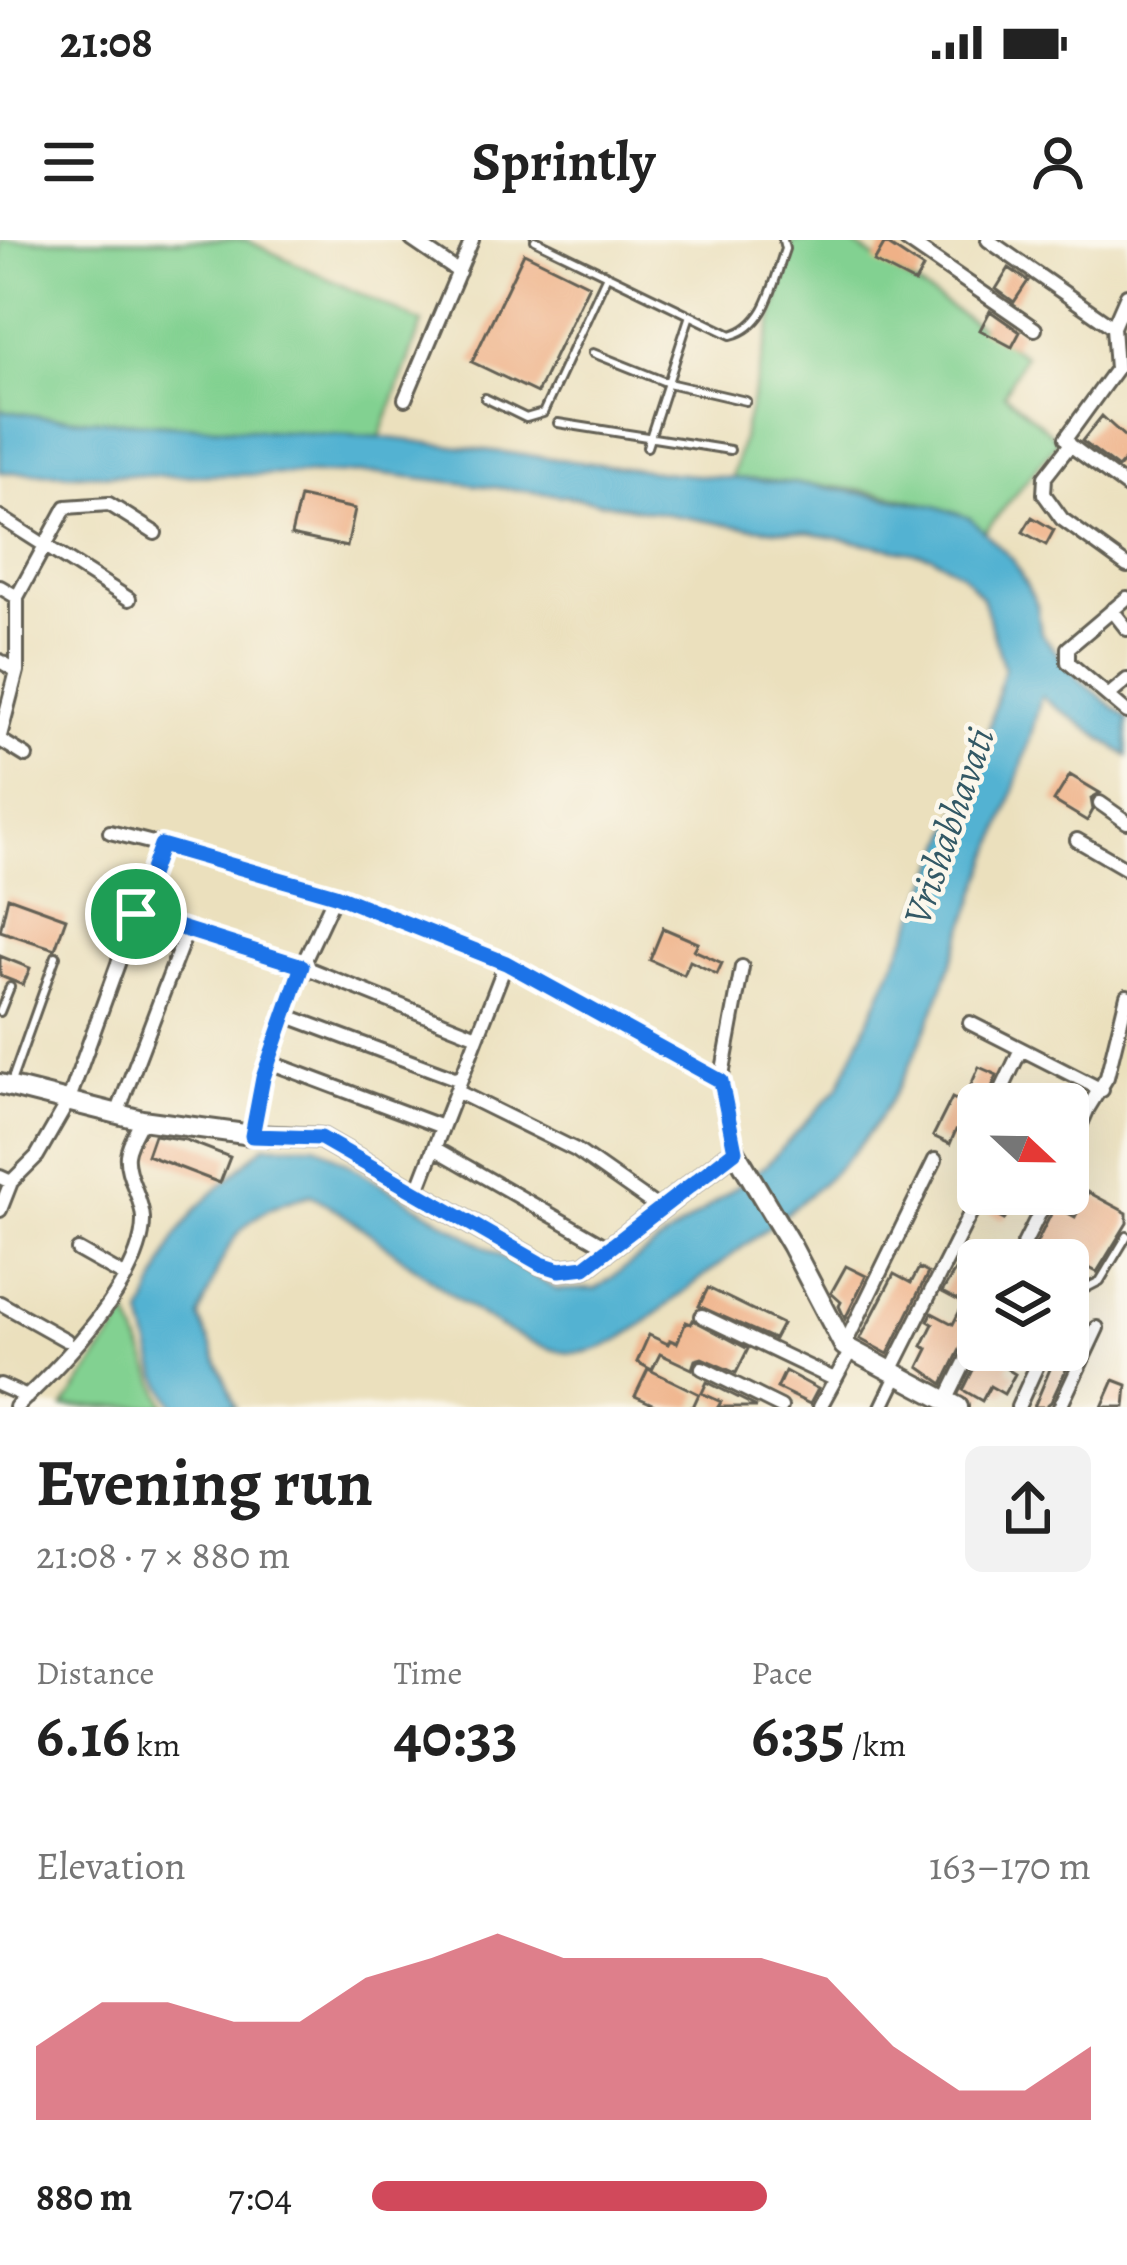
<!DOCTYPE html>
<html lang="en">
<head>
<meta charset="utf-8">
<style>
  :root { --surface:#fff; --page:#f2f2f2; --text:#222; --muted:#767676; --accent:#d1495b }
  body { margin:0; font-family:Alegreya,serif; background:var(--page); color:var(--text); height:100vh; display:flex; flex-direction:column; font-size:45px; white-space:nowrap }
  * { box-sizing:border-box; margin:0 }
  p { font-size:39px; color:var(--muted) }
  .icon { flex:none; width:66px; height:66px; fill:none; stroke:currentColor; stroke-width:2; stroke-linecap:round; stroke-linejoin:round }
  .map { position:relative; height:1167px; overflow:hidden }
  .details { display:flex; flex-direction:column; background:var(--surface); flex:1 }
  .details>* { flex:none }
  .needle { width:78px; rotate:112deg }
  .tools { position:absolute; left:957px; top:843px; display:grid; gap:24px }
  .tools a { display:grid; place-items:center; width:132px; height:132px; border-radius:18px; background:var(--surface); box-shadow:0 12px 48px #0002; font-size:60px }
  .pin { position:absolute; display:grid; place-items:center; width:102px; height:102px; color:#fff; margin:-51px; border:6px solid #fff; border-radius:50%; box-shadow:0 3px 12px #0007 }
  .round { display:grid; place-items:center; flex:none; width:126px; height:126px; border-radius:18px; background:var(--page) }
  .headline { display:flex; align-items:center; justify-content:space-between; height:204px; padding:0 36px }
  h1 { font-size:66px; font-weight:700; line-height:90px }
  .metrics { display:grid; grid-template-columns:repeat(3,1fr); gap:18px; height:204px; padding:12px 36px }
  .metrics div { display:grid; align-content:center }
  .metrics b { font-size:60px; font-weight:700 }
  .metrics small { font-size:33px; font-weight:400 }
  .metrics p { font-size:33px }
  .chart { height:336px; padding:24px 36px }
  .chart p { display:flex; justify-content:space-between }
  .chart svg { width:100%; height:216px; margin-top:12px; fill:var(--accent); opacity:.7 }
  ul { padding:0 36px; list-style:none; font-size:39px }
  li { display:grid; grid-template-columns:192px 144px 1fr; align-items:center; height:90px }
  li i { height:30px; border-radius:15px; background:var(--accent) }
  .status { display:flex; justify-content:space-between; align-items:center; height:84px; padding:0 60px; background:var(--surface); direction:ltr }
  .status svg { height:33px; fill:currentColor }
  header { display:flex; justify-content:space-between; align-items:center; height:156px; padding:0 36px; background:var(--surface); font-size:54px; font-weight:700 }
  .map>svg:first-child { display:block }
</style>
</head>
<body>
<div class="status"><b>21:08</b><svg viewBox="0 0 49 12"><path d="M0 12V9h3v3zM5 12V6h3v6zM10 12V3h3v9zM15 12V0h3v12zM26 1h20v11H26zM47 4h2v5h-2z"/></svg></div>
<header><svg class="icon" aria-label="menu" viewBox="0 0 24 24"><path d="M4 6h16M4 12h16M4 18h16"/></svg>Sprintly<svg class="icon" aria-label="person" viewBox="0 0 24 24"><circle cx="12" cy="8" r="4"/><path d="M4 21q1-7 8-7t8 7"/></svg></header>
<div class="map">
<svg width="1127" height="1167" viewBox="0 0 1127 1167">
  <rect width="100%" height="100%" fill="#fbf7ec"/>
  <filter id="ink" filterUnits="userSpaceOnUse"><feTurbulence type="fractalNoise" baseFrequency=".00833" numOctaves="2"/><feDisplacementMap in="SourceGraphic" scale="24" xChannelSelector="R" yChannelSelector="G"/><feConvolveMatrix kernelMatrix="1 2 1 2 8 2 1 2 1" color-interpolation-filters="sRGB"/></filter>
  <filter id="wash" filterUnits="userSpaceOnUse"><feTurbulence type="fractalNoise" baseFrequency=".004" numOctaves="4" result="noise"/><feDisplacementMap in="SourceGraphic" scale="48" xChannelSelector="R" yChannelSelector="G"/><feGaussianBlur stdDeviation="2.7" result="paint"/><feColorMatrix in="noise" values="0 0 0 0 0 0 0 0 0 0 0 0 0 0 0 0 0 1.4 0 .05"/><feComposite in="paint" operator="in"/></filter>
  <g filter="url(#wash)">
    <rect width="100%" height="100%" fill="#ebe0bd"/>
    <path fill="#82d191" stroke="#4f7656" stroke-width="3" d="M 0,0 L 246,0 L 422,83 L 380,197 L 44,177 L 0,170 Z
      M 793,0 L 847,0 L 1024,115 L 1004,154 L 1059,200 L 985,292 C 940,250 795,243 732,238 Z
      M 128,1074 L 166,1167 L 64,1167 Z"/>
    <path fill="#53b2d2" stroke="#386777" stroke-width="3" d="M 0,170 L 44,177 L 380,197 L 671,233 L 811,245 L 935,266 L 970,278 L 1013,320 L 1037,365 L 1041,393 L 1079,439 L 1127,478 L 1127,516 L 1041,456 C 1023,533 995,605 967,680 C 937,763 908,856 845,921 C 799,968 741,1007 690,1047 C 656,1072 611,1120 564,1112 C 479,1096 389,996 311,955 C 233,973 226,1008 199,1077 L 236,1167 L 175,1167 L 157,1134 L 142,1076 L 174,999 L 197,968 L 265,905 L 316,905 L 557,1050 L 596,1049 L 766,925 L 838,848 L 914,680 L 983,512 L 1004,428 L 982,357 L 962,334 L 932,316 L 808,293 L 735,286 L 558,255 L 378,233 L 162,236 L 0,232 Z"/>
    <g id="blocks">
      <path fill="#efb187" d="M 885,3 L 923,28 L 915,43 L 874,22 Z
        M 524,13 L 589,45 L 537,153 L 472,122 Z
        M 1009,28 L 1028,41 L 1014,62 L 996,49 Z
        M 990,71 L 1020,92 L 1012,107 L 980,90 Z
        M 1102,176 L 1127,199 L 1127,218 L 1118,228 L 1082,201 Z
        M 300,257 L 355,269 L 347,307 L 291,295 Z
        M 1032,277 L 1054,290 L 1046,305 L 1023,292 Z
        M 1070,535 L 1100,553 L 1091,558 L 1093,570 L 1087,581 L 1054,561 Z
        M 8,657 L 66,678 L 55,709 L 0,691 Z
        M 663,688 L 698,703 L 694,710 L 722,723 L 717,734 L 690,721 L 684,735 L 650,720 Z
        M 0,716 L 30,728 L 23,745 L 0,736 Z
        M 979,827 L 997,835 L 985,864 L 978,864 L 976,891 L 969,895 L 956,890 L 950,904 L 933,896 L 952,858 L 963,863 Z
        M 154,895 L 186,900 L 230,917 L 220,943 L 147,915 Z
        M 1088,952 L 1127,973 L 1127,983 L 1097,1032 L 1085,1026 L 1073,1046 L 1068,1046 L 1068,1020 L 1028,1020 L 1055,966 L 1075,977 Z
        M 990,954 L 1017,954 L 1004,980 L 984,969 Z
        M 846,1026 L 866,1036 L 845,1079 L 839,1066 L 841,1062 L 831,1053 Z
        M 919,1028 L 928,1033 L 888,1114 L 860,1099 L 894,1034 L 911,1043 Z
        M 955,1031 L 975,1041 L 963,1063 L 942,1052 Z
        M 708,1048 L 782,1084 L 774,1099 L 699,1066 Z
        M 967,1057 L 977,1063 L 970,1076 L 978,1080 L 978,1086 L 969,1091 L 943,1144 L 919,1127 L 928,1109 L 922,1106 L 933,1084 L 928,1081 L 932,1073 L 953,1084 Z
        M 693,1080 L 748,1109 L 736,1133 L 702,1118 L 695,1120 L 692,1129 L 660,1114 L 652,1130 L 637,1122 L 649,1095 L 668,1104 L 670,1100 L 677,1103 L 686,1082 L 691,1084 Z
        M 983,1110 L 1015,1110 L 1007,1129 L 1015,1134 L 1004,1154 L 990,1146 L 982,1161 L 963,1150 Z
        M 1056,1115 L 1070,1121 L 1051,1162 L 1045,1167 L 1034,1167 Z
        M 648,1129 L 699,1154 L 693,1167 L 659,1167 L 635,1156 Z
        M 785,1131 L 818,1149 L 810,1164 L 777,1148 Z
        M 1114,1140 L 1127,1145 L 1125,1167 L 1102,1167 Z
        M 707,1142 L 757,1167 L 718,1167 L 721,1162 L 702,1153 Z"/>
    </g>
  </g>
  <g filter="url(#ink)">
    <use href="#blocks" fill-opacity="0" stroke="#646154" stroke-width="3"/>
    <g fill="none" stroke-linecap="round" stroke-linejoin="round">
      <g stroke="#646154" stroke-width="12">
        <path id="lane" d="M 535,0 L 731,95 C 768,86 773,42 785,9 L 783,0
          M 593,113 L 668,143 L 746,161
          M 485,158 L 526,178 L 543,173 L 607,35
          M 558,183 L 730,210
          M 647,207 L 690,75
          M 0,772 L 10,747
          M 11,842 L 56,716
          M 1071,1056 L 1100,1041 L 1127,996"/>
      </g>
      <g stroke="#646154" stroke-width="18">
        <path id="street" d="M 412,0 L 459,32
          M 906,0 L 1035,89
          M 988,0 L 1113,87
          M 1127,55 L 1113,87 L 1116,129 L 1066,198 L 1070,205 L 1127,247
          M 405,159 L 472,0
          M 1070,205 L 1045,237 L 1044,254 L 1062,279 L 1127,326
          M 0,277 L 129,359
          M 0,347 L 17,357
          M 1127,358 L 1068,408 L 1068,422 L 1127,472
          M 1112,370 L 1127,389
          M 0,421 L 17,431
          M 1108,456 L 1127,440
          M 0,496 L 17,431 L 17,357 L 66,267 L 109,264 L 155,293
          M 0,500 L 26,516
          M 1100,563 L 1127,582
          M 110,592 L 161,605
          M 1077,600 L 1127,629
          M 136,674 L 302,726 L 335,655
          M 506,723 L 721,841
          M 285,775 L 460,840
          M 970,783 L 1102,850
          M 269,822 L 442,887
          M 456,851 L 576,910 L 660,969
          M 995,864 L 1021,809
          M 117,874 L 187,690
          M 252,895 L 264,838 L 302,726 L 477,796
          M 978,901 L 978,913
          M 434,908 L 609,1008
          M 735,911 L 721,841 L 742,727
          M 1068,914 L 1088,868 L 1107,837 L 1127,756
          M 0,937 L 11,942 L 0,970
          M 11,942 L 37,916 L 68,862 L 161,605 L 335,655 L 506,723 L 416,955
          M 78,1010 L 126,1037
          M 1016,1020 L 1049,954
          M 1068,1062 L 1071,1056
          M 0,1063 L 66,1100
          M 702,1076 L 834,1139
          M 844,1106 L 935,920
          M 702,1128 L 781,1167
          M 890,1133 L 980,954
          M 0,1145 L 27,1157
          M 946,1161 L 978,1096
          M 16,1167 C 59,1127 145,1040 143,978 C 142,957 125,935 127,915 C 128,904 137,890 142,880
          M 820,1167 L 850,1112
          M 882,1167 L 897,1136
          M 1018,1167 L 1044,1110
          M 1060,1167 L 1097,1088"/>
      </g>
      <g stroke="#646154" stroke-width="24">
        <path id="secondary" d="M 0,844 L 142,880 L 252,895 L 321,898 L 541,1024 L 560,1030 L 585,1027 L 735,911 L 791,1005 L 844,1106 L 958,1167"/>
      </g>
      <use href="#lane" stroke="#fff" stroke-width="6"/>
      <use href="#street" stroke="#fff" stroke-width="12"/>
      <use href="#secondary" stroke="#fff" stroke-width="18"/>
    </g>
  </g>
  <g fill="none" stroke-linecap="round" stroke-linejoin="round" filter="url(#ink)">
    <g stroke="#fff" stroke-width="24">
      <path id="route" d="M 161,605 L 335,655 L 506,723 L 721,841 L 735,911 L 585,1027 L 560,1030 L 541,1024 L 321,898 L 252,896 L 263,838 L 302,726 L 136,674 Z"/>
    </g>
    <use href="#route" stroke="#1a73e8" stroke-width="15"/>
  </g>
  <g text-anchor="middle" stroke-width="9" stroke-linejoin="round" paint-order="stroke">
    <g font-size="39" font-style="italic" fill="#325865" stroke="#fbf7ec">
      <text transform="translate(948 586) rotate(-71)" y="14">Vrishabhavati</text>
    </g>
  </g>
</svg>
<div class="tools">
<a><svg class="needle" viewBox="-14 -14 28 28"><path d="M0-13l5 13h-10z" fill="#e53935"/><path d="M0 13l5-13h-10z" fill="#767676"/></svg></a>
<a><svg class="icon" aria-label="layers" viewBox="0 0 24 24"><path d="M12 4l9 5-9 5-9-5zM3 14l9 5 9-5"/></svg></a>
</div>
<div class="pin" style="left:136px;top:674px;background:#1e9e55"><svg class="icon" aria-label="arrive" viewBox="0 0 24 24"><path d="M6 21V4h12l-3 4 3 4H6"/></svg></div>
</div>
<section class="details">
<div class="headline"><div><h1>Evening run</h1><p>21:08 · 7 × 880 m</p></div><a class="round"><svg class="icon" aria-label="share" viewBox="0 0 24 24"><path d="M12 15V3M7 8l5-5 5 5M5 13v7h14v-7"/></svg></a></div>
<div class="metrics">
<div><p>Distance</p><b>6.16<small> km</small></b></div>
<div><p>Time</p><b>40:33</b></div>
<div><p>Pace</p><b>6:35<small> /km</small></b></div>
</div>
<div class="chart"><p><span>Elevation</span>163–170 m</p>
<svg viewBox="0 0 160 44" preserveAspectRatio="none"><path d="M0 44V29L10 20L20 20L30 24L40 24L50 15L60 11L70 6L80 11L90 11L100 11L110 11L120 15L130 29L140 38L150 38L160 29V44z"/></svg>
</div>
<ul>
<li><b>880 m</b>7:04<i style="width:55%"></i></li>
</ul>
</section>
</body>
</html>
